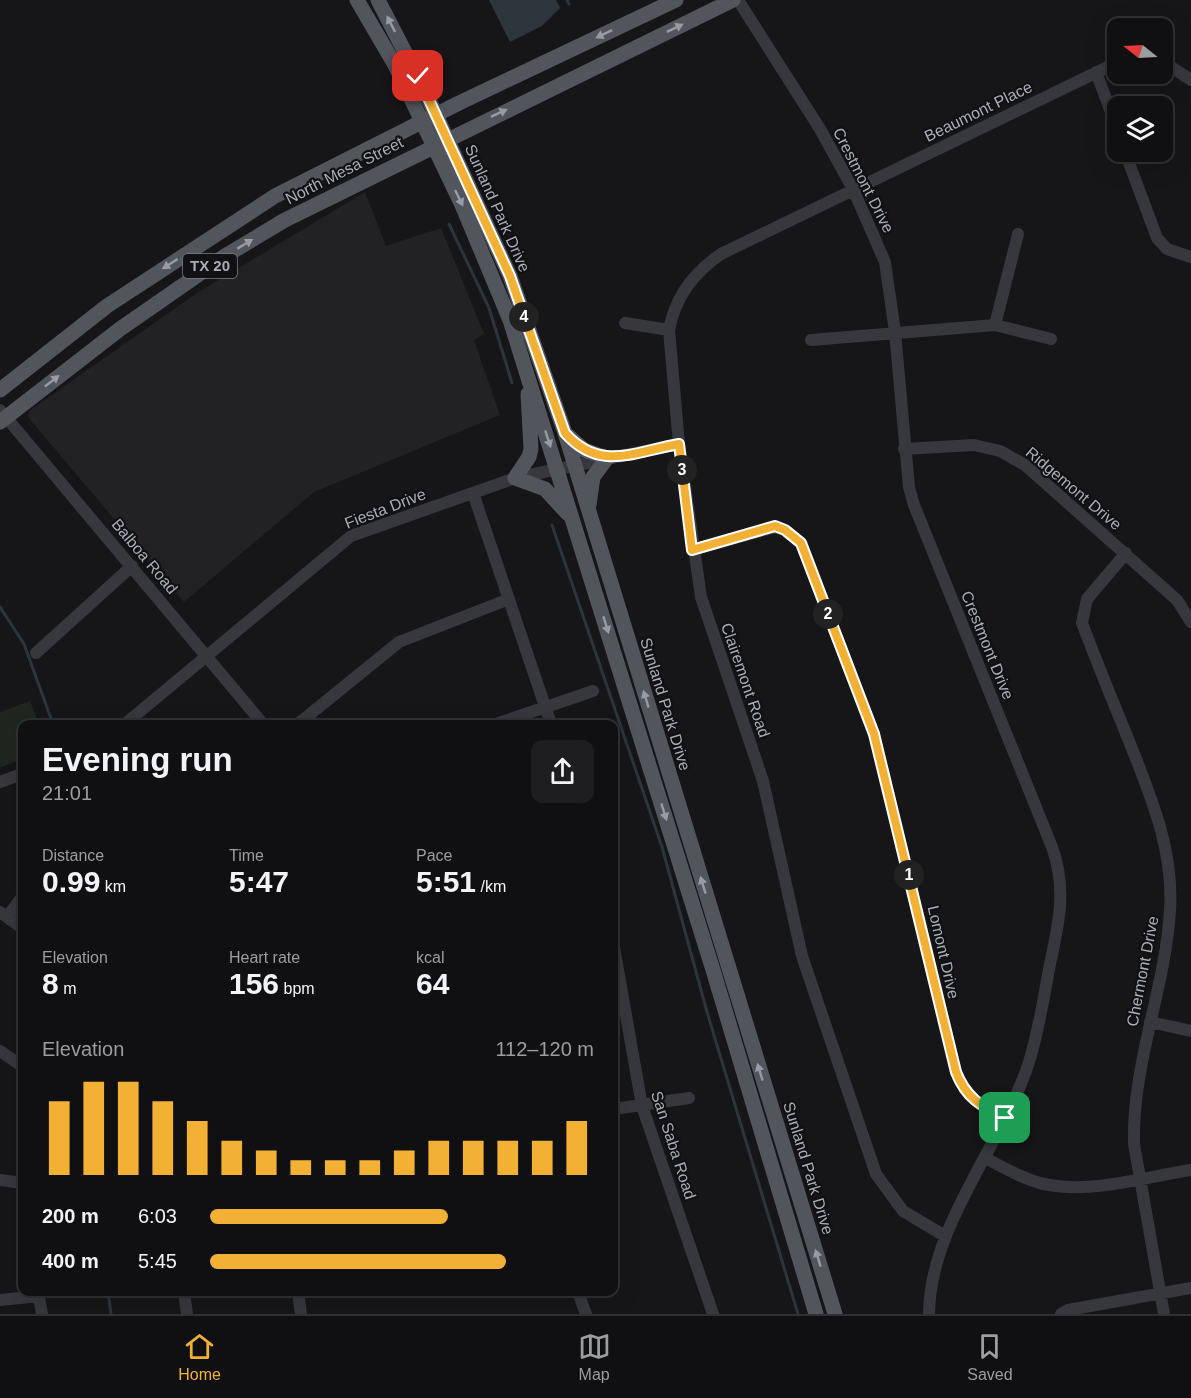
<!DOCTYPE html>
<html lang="en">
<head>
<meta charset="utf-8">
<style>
  :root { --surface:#101012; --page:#1e1e20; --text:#f1f3f6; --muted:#9c9d9f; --line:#303032; --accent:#f2b134 }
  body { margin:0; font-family:Arial,sans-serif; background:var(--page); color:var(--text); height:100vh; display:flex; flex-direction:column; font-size:22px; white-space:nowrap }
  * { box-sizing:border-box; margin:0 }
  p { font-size:20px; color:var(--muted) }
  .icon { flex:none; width:33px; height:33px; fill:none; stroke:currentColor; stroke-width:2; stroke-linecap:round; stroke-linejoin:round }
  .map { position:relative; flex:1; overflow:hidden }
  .drawer { position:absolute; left:18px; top:720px; width:600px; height:576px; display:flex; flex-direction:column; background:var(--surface); border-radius:12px; box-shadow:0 6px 24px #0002,0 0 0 2px var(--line) }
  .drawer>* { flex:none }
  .needle { width:39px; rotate:288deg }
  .tools { position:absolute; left:1107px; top:18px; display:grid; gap:12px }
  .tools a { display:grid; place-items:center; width:66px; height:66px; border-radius:12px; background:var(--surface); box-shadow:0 6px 24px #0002,0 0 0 2px var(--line); font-size:30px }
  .pin { position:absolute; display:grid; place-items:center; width:51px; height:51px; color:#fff; margin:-26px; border-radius:12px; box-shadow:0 3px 9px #0006 }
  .km { position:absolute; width:30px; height:30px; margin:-15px; border-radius:50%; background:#222; color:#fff; font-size:16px; line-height:30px; text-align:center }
  .round { display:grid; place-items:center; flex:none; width:63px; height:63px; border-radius:12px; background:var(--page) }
  .head { display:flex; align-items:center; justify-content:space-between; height:102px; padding:0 24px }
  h1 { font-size:33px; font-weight:700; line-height:45px }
  .metrics { display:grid; grid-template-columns:repeat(3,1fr); gap:9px; height:102px; padding:6px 24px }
  .metrics div { display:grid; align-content:center }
  .metrics b { font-size:30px; font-weight:700 }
  .metrics small { font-size:16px; font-weight:400 }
  .metrics p { font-size:16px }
  .chart { height:168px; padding:12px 24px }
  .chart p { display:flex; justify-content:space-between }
  .chart svg { width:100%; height:108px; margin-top:6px; stroke:var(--accent); stroke-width:6 }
  ul { padding:0 24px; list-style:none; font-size:20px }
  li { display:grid; grid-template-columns:96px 72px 1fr; align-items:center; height:45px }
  li i { height:15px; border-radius:8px; background:var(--accent) }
  .tab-bar { display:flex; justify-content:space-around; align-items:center; height:84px; border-top:2px solid var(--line); background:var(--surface); font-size:16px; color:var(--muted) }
  .tab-bar a { display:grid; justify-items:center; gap:3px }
  .tab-bar .active { color:var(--accent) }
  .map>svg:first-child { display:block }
</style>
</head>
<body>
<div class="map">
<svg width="1191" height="1314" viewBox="0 0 1191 1314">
  <rect width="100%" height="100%" fill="#161618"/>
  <path fill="#222225" d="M 365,192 L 386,246 L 441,228 L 484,334 L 474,340 L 500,415 L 314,492 L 184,602 L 28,417 L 29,411 L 197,293 Z"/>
  <path fill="#1e261f" d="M 30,701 L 39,724 L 22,724 L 22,759 L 0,768 L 0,712 Z"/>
  <path fill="#2c353c" d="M 489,0 L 556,0 L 560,8 L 542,26 L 510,42 Z"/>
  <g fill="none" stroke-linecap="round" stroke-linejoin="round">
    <path stroke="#2c353c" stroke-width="3" d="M 567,0 L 569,4
      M 449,224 L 489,308 L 512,383
      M 552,525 L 662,847 L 707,1012 L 798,1314
      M 0,607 L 24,644 L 53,724
      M 108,1292 L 111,1314"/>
    <path stroke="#37383d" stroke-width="12" d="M 738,0 L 820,129 L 853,189 L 885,262 L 895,332 L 909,487 L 914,505 L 1052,847 C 1067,888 1059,923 1050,964 C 1044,996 1039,1030 1029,1062 C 1002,1146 930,1224 929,1314
      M 1162,61 L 1191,80
      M 1096,72 L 1118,131
      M 1125,152 L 1157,238 L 1167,249 L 1191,257
      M 625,323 L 669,330
      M 995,325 L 1018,234
      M 811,340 L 995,325 L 1051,339
      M 0,410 L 263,724
      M 904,449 L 974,445 L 1000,451 L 1025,465 L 1177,600 L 1191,622
      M 473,493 L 551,724
      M 692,550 L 775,527 L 785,530 L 801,543 L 874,734 L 956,1072 C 966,1098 981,1106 1005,1118
      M 1126,553 L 1087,599 L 1082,623 C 1097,663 1113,702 1129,741 C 1151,797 1174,850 1170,911 C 1165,990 1132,1064 1134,1144 L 1164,1314
      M 36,653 L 132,566
      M 125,724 L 351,536 L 515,478 L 679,444
      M 298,724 L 399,642 L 509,599
      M 496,724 L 593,691
      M 0,782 L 22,774
      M 0,912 L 22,928
      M 7,917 L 22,897
      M 614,947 L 642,1106 L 713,1314
      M 1150,1022 L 1191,1031
      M 0,1051 L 22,1066
      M 614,1109 L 689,1098
      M 985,1158 C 1005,1168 1026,1181 1049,1185 C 1094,1193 1146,1177 1191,1170
      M 0,1180 L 22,1183
      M 945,1236 L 903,1211 L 876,1174 L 802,956 L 763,781 L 701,597 L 679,444 L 669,330 C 675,297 693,273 721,254 L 1118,62
      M 38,1292 L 42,1314
      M 184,1292 L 187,1314
      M 298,1292 L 301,1314
      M 578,1292 L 586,1314
      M 0,1300 L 39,1296
      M 1061,1314 L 1068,1310 L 1191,1288"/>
    <path stroke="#53555c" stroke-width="15" d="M 357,0 L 395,65 L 462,205 L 510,320 L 713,970 L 816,1314
      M 378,0 L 424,89 L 510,276 L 565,433 L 835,1314
      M 0,390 L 107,306 L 275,196 L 459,103 L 676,0
      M 528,394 L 531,449 L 529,457 L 515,478 L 545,489 L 568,514
      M 0,422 L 120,329 L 225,256 L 285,220 L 733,0
      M 565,433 L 584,450 L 607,458 L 593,477 L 589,505"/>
  </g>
  <defs><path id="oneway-solid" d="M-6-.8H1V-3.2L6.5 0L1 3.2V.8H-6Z" transform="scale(1.5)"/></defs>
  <g fill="#979ba6">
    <use href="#oneway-solid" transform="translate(391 24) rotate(-117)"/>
    <use href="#oneway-solid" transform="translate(675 28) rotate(-26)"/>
    <use href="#oneway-solid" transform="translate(604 34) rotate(154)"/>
    <use href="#oneway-solid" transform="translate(499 113) rotate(-25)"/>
    <use href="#oneway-solid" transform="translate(459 198) rotate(64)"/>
    <use href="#oneway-solid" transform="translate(245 244) rotate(-31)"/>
    <use href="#oneway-solid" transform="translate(170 264) rotate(147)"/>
    <use href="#oneway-solid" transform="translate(52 381) rotate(-38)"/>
    <use href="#oneway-solid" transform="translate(548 439) rotate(72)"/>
    <use href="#oneway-solid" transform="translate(606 625) rotate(73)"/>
    <use href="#oneway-solid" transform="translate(646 699) rotate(-107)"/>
    <use href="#oneway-solid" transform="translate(664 812) rotate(73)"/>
    <use href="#oneway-solid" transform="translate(703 885) rotate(-107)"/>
    <use href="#oneway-solid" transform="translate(760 1072) rotate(-107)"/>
    <use href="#oneway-solid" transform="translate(818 1258) rotate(-107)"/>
  </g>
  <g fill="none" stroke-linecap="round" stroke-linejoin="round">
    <g stroke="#fff" stroke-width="12">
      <path id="route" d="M 418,76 L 510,276 L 565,433 C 600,472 633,452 679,444 L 692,550 L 775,526 L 785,530 L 801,543 L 874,734 L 956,1072 C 966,1098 981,1106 1005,1118"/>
    </g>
    <use href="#route" stroke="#f2b134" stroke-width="8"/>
  </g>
  <g text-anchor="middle" stroke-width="4.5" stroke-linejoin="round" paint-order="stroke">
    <rect fill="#111113" stroke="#7b7e86" stroke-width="1.5" x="183" y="254" width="54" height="24" rx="4.5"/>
    <g font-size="15" font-weight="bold" fill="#a8adb8">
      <text x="210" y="271">TX 20</text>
    </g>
    <g font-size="16" fill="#a8adb8" stroke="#111113">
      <text transform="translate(978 111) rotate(-26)" y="6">Beaumont Place</text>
      <text transform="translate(344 170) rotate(-27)" y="6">North Mesa Street</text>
      <text transform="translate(864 180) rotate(63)" y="6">Crestmont Drive</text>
      <text transform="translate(498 208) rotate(66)" y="6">Sunland Park Drive</text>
      <text transform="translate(1074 488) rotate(40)" y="6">Ridgemont Drive</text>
      <text transform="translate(385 508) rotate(-21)" y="6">Fiesta Drive</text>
      <text transform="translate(145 556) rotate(50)" y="6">Balboa Road</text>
      <text transform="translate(988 645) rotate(68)" y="6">Crestmont Drive</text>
      <text transform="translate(746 680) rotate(71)" y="6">Clairemont Road</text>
      <text transform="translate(666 704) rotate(73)" y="6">Sunland Park Drive</text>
      <text transform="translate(944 952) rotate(77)" y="6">Lomont Drive</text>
      <text transform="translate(1142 971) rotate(-79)" y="6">Chermont Drive</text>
      <text transform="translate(674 1145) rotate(72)" y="6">San Saba Road</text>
      <text transform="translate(809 1168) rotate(73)" y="6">Sunland Park Drive</text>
    </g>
  </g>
</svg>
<div class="tools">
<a><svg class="needle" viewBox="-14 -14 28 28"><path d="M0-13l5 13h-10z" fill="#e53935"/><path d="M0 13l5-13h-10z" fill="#9c9d9f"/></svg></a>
<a><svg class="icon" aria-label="layers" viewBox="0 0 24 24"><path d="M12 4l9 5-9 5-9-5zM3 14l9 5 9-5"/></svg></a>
</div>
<div class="pin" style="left:1005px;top:1118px;background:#1e9e55"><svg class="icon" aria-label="arrive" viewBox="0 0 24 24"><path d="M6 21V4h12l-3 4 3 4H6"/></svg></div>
<div class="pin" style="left:418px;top:76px;background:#d93025"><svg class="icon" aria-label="check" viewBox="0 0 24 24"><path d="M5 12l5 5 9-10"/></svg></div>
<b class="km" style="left:909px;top:875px">1</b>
<b class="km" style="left:828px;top:614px">2</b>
<b class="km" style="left:682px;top:470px">3</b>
<b class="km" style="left:524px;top:317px">4</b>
<section class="drawer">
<div class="head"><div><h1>Evening run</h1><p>21:01</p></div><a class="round"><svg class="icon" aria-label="share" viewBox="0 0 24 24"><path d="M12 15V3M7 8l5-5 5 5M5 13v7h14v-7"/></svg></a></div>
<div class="metrics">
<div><p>Distance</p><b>0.99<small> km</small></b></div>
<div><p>Time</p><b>5:47</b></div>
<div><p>Pace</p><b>5:51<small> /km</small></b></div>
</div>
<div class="metrics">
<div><p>Elevation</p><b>8<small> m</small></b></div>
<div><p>Heart rate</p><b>156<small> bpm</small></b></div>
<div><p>kcal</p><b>64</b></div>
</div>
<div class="chart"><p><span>Elevation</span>112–120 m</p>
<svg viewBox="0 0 160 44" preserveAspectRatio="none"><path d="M5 44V14M15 44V6M25 44V6M35 44V14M45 44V22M55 44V30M65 44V34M75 44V38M85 44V38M95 44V38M105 44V34M115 44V30M125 44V30M135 44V30M145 44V30M155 44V22"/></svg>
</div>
<ul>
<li><b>200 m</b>6:03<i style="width:62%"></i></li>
<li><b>400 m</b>5:45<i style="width:77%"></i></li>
</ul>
</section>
</div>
<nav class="tab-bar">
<a class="active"><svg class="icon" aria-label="home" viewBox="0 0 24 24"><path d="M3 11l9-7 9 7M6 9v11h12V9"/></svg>Home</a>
<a><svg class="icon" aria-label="map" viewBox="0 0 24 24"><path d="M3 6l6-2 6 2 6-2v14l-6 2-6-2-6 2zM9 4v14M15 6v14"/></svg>Map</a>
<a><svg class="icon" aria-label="saved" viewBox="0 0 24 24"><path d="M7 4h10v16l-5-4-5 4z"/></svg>Saved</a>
</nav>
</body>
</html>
